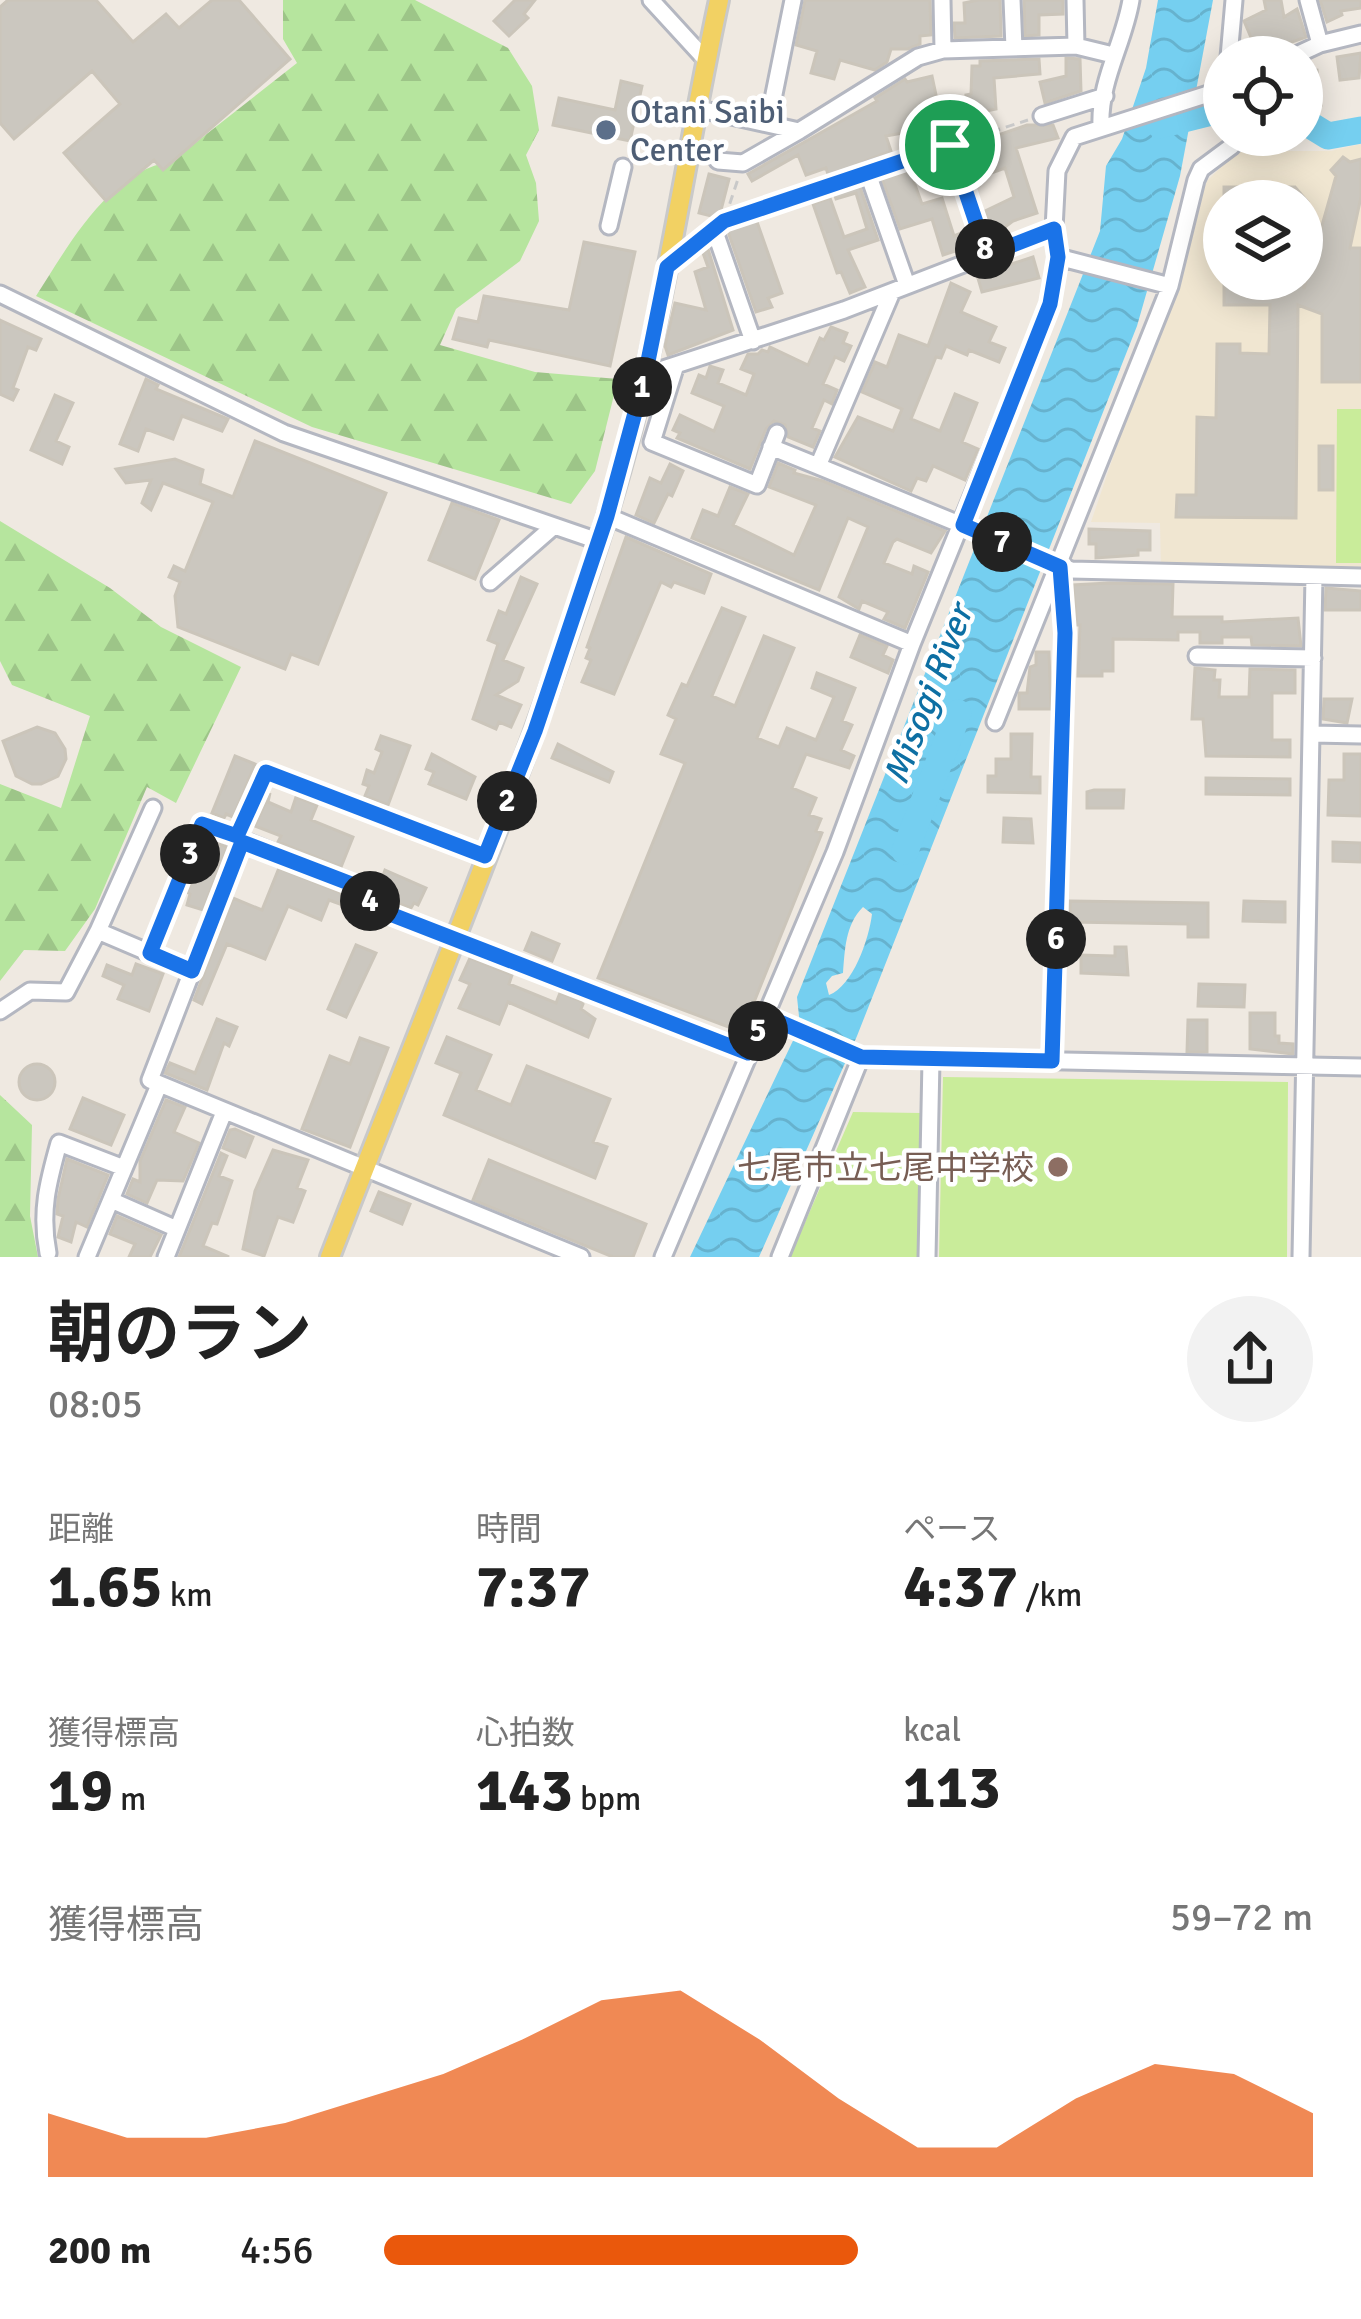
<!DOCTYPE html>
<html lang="ja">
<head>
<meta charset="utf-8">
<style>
  :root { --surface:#fff; --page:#f2f2f2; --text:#222; --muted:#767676; --accent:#ea580c }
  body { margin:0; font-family:Signika,"Noto Sans JP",sans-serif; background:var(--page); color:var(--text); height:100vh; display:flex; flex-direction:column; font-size:45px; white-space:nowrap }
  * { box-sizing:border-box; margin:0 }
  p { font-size:39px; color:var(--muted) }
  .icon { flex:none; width:66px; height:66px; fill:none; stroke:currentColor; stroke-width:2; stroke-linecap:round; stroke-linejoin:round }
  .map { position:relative; height:1257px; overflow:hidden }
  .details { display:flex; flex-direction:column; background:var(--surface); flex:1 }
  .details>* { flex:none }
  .buttons { position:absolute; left:1203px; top:36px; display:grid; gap:24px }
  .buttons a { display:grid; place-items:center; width:120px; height:120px; border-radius:50%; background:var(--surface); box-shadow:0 6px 30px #0003; font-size:60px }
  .pin { position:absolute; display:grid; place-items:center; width:102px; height:102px; color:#fff; margin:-51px; border:6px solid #fff; border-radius:50%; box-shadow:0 3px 12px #0007 }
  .km { position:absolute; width:60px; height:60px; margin:-30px; border-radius:50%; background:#222; color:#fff; font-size:33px; line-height:60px; text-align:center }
  .round { display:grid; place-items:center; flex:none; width:126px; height:126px; border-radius:63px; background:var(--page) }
  .head { display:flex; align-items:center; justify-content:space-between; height:204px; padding:0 48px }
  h1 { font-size:66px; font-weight:700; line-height:90px }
  .figures { display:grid; grid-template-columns:repeat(3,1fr); gap:18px; height:204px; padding:12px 48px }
  .figures div { display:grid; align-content:center }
  .figures b { font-size:60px; font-weight:700 }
  .figures small { font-size:33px; font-weight:400 }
  .figures p { font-size:33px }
  .chart { height:336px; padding:24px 48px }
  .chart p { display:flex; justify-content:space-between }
  .chart svg { width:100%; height:216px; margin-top:12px; fill:var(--accent); opacity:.7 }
  ul { padding:0 48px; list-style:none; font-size:39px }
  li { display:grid; grid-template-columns:192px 144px 1fr; align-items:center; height:90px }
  li i { height:30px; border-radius:15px; background:var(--accent) }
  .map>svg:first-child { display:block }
</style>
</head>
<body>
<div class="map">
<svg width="1361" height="1257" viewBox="0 0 1361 1257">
  <defs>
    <pattern id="forest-firs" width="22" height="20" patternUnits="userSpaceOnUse" patternTransform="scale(3)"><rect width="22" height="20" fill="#b6e59e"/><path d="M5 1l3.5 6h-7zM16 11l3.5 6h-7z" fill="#9dc588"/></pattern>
    <pattern id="water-waves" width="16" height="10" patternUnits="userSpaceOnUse" patternTransform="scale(3)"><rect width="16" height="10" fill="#75cff0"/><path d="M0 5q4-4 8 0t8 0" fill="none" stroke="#66b2ce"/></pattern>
  </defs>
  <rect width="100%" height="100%" fill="#efe9e1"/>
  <path fill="#f0e6d1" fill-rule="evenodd" d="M 1361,144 L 1361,571 L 1161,570 L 1160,523 L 1091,522 L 1207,181 L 1237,151 L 1331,151 ZM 1224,201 L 1302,201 L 1302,279 L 1224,279 Z"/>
  <path fill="url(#forest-firs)" d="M 283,0 L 415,0 L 508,48 L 532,86 L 539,130 L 526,155 L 536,183 L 539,221 L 520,261 L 456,309 L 440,345 L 535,372 L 618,379 L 595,471 L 571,504 L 312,427 L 36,296 C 67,248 110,169 171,162 L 297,63 L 283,39 Z
    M 0,521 L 110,588 L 161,627 L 241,667 L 176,803 L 147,787 L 95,909 L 65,951 L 24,950 L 0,981 L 0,784 L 61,808 L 90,716 L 12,685 L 0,661 Z
    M 0,1095 L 32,1125 L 30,1216 L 38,1257 L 0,1257 Z"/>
  <path fill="#c9ec9a" d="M 1337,409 L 1361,409 L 1361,563 L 1336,563 Z
    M 943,1077 L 1288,1082 L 1287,1257 L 939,1257 Z
    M 853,1112 L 921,1113 L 919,1257 L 790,1257 Z"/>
  <path fill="url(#water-waves)" fill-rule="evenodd" d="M 1158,0 L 1213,0 L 1180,176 L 1137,326 L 857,1036 L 759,1257 L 690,1257 L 800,1026 L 797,997 L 1100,231 L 1106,166 L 1122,139 L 1146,68 ZM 942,741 C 950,762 938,811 917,825 C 914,799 930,765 942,741 ZM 863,907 L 872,914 C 869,939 853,986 829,995 L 826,983 L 832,976 L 843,973 C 845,950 845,925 863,907 Z"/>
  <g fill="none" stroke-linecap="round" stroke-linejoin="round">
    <path stroke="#75cff0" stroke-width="27" d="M 1302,120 L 1328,136 L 1361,130
      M 1160,125 L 1224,109
      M 905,851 L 958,713"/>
  </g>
  <path fill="#cbc7bf" stroke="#cbc5ba" stroke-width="3" d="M 8,0 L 96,0 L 133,42 L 166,14 L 179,28 L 212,0 L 239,0 L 290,59 L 163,170 L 154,160 L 106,201 L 64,153 L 120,104 L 92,71 L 14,139 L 0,123 L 0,7 Z
    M 515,0 L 535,0 L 524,14 L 528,18 L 509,36 L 494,21 Z
    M 805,0 L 930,0 L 931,35 L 920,36 L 920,44 L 908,49 L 891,49 L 887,62 L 875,70 L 840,60 L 834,79 L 811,73 L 817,51 L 796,45 Z
    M 978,0 L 1000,0 L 1001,36 L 955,38 L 954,23 L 965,23 L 964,3 Z
    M 1024,0 L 1063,0 L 1063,14 L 1039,15 L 1039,35 L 1025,36 Z
    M 1264,0 L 1281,0 L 1284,17 L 1297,9 L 1306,37 L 1258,54 L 1244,21 L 1266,10 Z
    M 1320,0 L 1361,0 L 1361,8 L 1341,11 L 1342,15 L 1327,22 Z
    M 1361,53 L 1359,78 L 1340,80 L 1337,57 Z
    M 1066,58 L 1080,59 L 1081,91 L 1045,103 L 1040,82 L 1066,76 Z
    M 1039,59 L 1040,74 L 994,78 L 996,109 L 961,116 L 963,122 L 886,136 L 891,151 L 857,164 L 856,175 L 878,240 L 848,250 L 865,287 L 850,293 L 841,272 L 837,273 L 813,204 L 830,198 L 844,237 L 867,229 L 856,193 L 836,199 L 826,168 L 806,175 L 798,155 L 752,181 L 748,174 L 877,101 L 875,98 L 905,79 L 907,82 L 932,76 L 939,109 L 967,102 L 966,95 L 971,94 L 972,66 L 980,66 L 980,61 Z
    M 1317,70 L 1321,105 L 1302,106 L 1302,71 Z
    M 621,81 L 642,86 L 630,141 L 553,125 L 559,98 L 615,110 Z
    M 1027,125 L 1053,125 L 1058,138 L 1016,148 L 1037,213 L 1013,221 L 993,236 L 985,211 L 1014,197 L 1005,168 L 983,176 L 982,171 L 977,173 L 967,146 Z
    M 1343,157 L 1350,162 L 1361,159 L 1361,197 L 1350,248 L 1361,248 L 1361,382 L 1322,382 L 1322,314 L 1298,305 L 1296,518 L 1176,517 L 1177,495 L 1196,495 L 1197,417 L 1216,418 L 1217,344 L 1240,344 L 1240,353 L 1269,354 L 1270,305 L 1224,305 L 1224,279 L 1302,279 L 1304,289 L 1336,176 L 1331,170 Z
    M 942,160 L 946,172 L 914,182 L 922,204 L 942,198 L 954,236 L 966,231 L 971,246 L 943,255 L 932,219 L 900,229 L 882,179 Z
    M 709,174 L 729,179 L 719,218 L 699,213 Z
    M 1224,187 L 1295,187 L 1307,201 L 1224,201 Z
    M 756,219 L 782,293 L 768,298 L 772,307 L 756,312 L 727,229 Z
    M 584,242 L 635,252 L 610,366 L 489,340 L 487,347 L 453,339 L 459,318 L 478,322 L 484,296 L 569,310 Z
    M 708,249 L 733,330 L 668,355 L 665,346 L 675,303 L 706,310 L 695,272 L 708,267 L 703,253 Z
    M 1033,257 L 1039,278 L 982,292 L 977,275 Z
    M 951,283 L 970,292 L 961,312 L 996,327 L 989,342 L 1005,348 L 999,362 L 969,350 L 967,355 L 946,346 L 941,358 L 936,357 L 911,419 L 940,431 L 955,394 L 977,403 L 962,442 L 978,449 L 965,480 L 933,466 L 926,481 L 917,478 L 911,491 L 835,457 L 858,417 L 893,431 L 902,409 L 862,392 L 875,362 L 887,367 L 899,335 L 928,346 Z
    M 0,320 L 41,339 L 36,350 L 28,347 L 13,388 L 18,390 L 13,400 L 0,394 Z
    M 831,327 L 847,333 L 843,343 L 851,346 L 844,361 L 835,357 L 823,384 L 837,390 L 832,404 L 824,400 L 812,428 L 820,431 L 813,447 L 788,437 L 785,425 L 774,421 L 766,429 L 750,469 L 677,438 L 680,433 L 673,430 L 680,415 L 714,431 L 724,406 L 692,393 L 699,375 L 706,378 L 710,366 L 723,370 L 718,383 L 746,395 L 754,374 L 741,369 L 748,354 L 758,354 L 762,350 L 768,352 L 770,347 L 808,365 L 820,338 L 824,340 Z
    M 146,379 L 158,385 L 156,389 L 228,419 L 222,431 L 182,416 L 173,439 L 146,429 L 138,451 L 120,444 Z
    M 55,395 L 73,403 L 56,441 L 69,447 L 62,464 L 31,450 Z
    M 255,441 L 386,493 L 318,664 L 291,654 L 285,669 L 178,627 L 175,596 L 180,582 L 169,577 L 174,566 L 185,571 L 213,502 L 163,483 L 151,510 L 142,503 L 151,480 L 126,483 L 116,469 L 175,459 L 203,470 L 200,484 L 233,497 Z
    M 1319,446 L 1333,446 L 1333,490 L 1319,490 Z
    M 778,463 L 795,470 L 794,473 L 823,481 L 945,531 L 931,553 L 897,539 L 893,542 L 884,563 L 912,574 L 914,566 L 928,572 L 905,628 L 884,619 L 888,612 L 862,601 L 859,609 L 839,597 L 868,527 L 848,518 L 819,590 L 692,538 L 703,510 L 718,516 L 730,487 L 748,494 L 733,525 L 794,555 L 816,505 L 769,487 Z
    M 670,464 L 683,471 L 672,496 L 668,494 L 654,523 L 636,515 L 650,478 L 661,483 Z
    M 452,503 L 499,520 L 475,579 L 429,560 Z
    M 1089,529 L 1150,531 L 1150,550 L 1138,550 L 1138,555 L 1096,558 L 1096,544 L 1089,544 Z
    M 626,537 L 711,574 L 704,593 L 674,582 L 671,587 L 661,582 L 614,694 L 582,682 L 591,660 L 586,658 L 590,648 L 587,647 Z
    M 521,577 L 537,584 L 503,660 L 523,668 L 518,681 L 496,695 L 521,705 L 511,727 L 499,722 L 496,729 L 473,719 L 498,644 L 488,640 L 499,611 L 506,614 Z
    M 1109,583 L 1173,584 L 1172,617 L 1222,617 L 1222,622 L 1298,618 L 1301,646 L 1252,645 L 1251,637 L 1222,637 L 1222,643 L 1200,643 L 1200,632 L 1178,632 L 1178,640 L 1113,639 L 1113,671 L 1102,671 L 1102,676 L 1078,676 L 1080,625 L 1077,625 L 1073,585 Z
    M 1326,588 L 1361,591 L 1361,610 L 1325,610 Z
    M 722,608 L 745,617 L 712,696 L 735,706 L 764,636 L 794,648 L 757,738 L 779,747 L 787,728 L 816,740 L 834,697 L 812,688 L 817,673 L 855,688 L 842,721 L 852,725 L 841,750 L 854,756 L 849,768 L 806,754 L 792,788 L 816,798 L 809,815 L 821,819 L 816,831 L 822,833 L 742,1032 L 598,978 L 685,763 L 661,754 L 676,719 L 668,715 L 682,684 L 687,686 Z
    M 860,635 L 887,646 L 883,655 L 893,660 L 888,673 L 851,657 Z
    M 1036,652 L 1049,652 L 1051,709 L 1019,709 L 1019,693 L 1027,693 L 1030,667 L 1036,665 Z
    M 1195,668 L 1215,670 L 1214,680 L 1220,680 L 1219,697 L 1249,697 L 1250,669 L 1295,670 L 1295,693 L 1272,693 L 1272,740 L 1290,740 L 1290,757 L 1206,756 L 1203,719 L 1192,719 Z
    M 1324,699 L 1352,699 L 1347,723 L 1323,719 Z
    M 37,727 L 55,733 L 65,749 L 66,759 L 58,776 L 41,784 L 32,784 L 16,776 L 3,741 Z
    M 1011,734 L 1032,734 L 1031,777 L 1040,777 L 1040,793 L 988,792 L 988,776 L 996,776 L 996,759 L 1011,759 Z
    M 381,736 L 410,746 L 388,805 L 365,796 L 369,786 L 363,784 L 367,770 L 374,773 L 382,752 L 376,749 Z
    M 558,744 L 613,772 L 609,782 L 552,758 Z
    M 432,754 L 475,777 L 466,799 L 429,784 L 434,772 L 426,769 Z
    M 1344,754 L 1361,754 L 1361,816 L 1328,815 L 1329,780 L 1344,780 Z
    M 235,756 L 255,764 L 233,817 L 226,814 L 224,818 L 212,813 Z
    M 1206,778 L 1290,779 L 1290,795 L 1206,794 Z
    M 1094,790 L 1124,790 L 1123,808 L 1087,808 L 1087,792 Z
    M 270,793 L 268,802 L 291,812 L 296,797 L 317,805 L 311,820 L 353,837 L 341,867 L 278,842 L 281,836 L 255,826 Z
    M 1004,818 L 1031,819 L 1033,843 L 1003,842 Z
    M 209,840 L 227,847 L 203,910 L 187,905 L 190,894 L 187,892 Z
    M 1333,842 L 1361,843 L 1361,862 L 1333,861 Z
    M 279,868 L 344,894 L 340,904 L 329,900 L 321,920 L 288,906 L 265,959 L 227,944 L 202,1004 L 194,1000 L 233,898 L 262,910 Z
    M 385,870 L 426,888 L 418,905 L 414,903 L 411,908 L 382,898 L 384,891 L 379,887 Z
    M 1070,901 L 1208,903 L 1208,937 L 1188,937 L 1188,924 L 1070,922 Z
    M 1244,901 L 1285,902 L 1285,922 L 1243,921 Z
    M 532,933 L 559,944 L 552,961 L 525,950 Z
    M 356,945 L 376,953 L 346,1017 L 328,1009 Z
    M 1115,947 L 1126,947 L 1128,975 L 1081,973 L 1081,955 L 1115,956 Z
    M 470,958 L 512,975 L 509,984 L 556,1003 L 560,993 L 579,1000 L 583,1004 L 581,1009 L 595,1019 L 588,1037 L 508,1002 L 499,1024 L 459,1008 L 470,984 L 460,980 Z
    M 136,964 L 163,974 L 149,1011 L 118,999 L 124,985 L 103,976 L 107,965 L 132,975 Z
    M 1199,984 L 1245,985 L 1244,1007 L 1198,1006 Z
    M 1250,1013 L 1275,1013 L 1275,1036 L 1279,1036 L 1279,1043 L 1293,1044 L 1293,1054 L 1250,1049 Z
    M 217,1019 L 237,1027 L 229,1046 L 224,1043 L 207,1090 L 165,1073 L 170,1063 L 195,1073 Z
    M 1188,1020 L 1207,1020 L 1207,1052 L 1187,1052 Z
    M 447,1037 L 491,1055 L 476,1090 L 511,1105 L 527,1066 L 610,1099 L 593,1142 L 607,1147 L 595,1178 L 444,1115 L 461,1073 L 436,1063 Z
    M 360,1038 L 388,1048 L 350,1147 L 302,1129 L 330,1056 L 350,1064 Z
    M19 1082a18 18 0 1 1 36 0a18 18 0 1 1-36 0Z
    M 83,1098 L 124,1115 L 111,1145 L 70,1129 Z
    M 166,1100 L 185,1107 L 174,1132 L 199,1143 L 183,1181 L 157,1180 L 147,1203 L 127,1194 L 133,1179 L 140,1182 L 140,1161 Z
    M 235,1129 L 253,1137 L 245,1157 L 223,1148 L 230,1130 Z
    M 273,1150 L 308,1160 L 297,1188 L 305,1191 L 293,1222 L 278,1217 L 264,1256 L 243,1249 L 255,1191 Z
    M 221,1153 L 227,1156 L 219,1176 L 232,1181 L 217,1224 L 212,1223 L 203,1246 L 229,1257 L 179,1257 Z
    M 67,1159 L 108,1175 L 87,1227 L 76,1222 L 71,1242 L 58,1237 L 63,1216 L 57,1214 L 58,1199 Z
    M 489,1160 L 646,1224 L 633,1257 L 613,1257 L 473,1200 Z
    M 379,1192 L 410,1204 L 402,1224 L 371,1211 Z
    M 117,1216 L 161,1235 L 150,1257 L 129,1257 L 135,1244 L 110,1234 Z"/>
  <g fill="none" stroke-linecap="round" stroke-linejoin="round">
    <g stroke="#b4b7c1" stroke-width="21">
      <path id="minor" d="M 651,0 L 706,60
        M 942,0 L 943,50 L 1076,46 L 1113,55
        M 1012,0 L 1014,48
        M 1075,0 L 1076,46
        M 1308,0 L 1320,44
        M 1229,57 L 1234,0
        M 1292,57 L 1320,44 L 1361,34
        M 695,108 L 799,131 L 918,57 L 943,50
        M 1042,116 L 1105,96
        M 768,124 L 793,0
        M 1101,126 C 1099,81 1124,43 1131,0
        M 718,161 L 743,163 L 799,131
        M 609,226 L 623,167
        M 1058,257 L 1170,286
        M 667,267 L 714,229 L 753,341
        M 907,285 L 867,171 L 950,145 L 987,255
        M 0,294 L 284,433 L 598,541
        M 675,368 L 652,442 L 757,485 L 777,433
        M 645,375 L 844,310 L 1054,229
        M 771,447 L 818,466 L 892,292
        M 818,466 L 1071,570 L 1361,577
        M 607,516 L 912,644
        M 490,582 L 554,526
        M 1197,656 L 1313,658
        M 995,722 L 1170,286 L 1196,180 L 1201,169 L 1232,146 L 1235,135
        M 1312,734 L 1361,735
        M 153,808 L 98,931 L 192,971
        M 237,836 L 266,772 L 485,856
        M 242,842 L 150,1080 L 581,1257
        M 150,953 L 202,824 L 367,890 L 372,907 L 748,1053
        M 0,1011 L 30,991 L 66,992 L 98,931
        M 766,1016 L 861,1057 L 1361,1067
        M 1052,1061 L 1065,633 L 1060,573
        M 111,1200 L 177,1229
        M 48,1253 C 40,1212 48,1182 59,1143 L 124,1168
        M 87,1257 L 159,1085
        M 166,1257 L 224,1112
        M 663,1257 L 835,852 L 912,644 L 1050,305 L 1058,257 L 1054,229 L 1057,171 L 1074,137 L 1224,89
        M 780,1257 L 861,1057
        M 927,1257 L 931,1060
        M 1301,1257 L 1314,576"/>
    </g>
    <g stroke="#c9c9c9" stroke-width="24">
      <path id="major" d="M 330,1257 C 425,1011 529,767 607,516 C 660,348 682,172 719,0"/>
    </g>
    <path stroke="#c9c9c9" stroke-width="3" stroke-dasharray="9 6" stroke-linecap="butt" d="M 963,141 L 1028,120
      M 725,218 L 739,176
      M 726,220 L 853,176"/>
    <use href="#minor" stroke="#fff" stroke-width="15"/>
    <use href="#major" stroke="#f2d163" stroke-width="18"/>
  </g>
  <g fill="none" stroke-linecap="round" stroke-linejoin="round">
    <g stroke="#fff" stroke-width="24">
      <path id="route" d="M 950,145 L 987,255 L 1054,229 L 1058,257 L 1050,304 L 963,525 L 1060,567 L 1065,633 L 1052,1061 L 861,1057 L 766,1016 L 748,1053 L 372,907 L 367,890 L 242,842 L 192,971 L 150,953 L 202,824 L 237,836 L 266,772 L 485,856 L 535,731 L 607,516 L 645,376 L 667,267 L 724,221 Z"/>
    </g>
    <use href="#route" stroke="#1a73e8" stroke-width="15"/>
  </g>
  <circle fill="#5c6f8a" stroke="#fff" stroke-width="4.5" cx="606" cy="130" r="12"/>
  <circle fill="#8d6e63" stroke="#fff" stroke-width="4.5" cx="1058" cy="1167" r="12"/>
  <g text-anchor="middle" stroke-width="9" stroke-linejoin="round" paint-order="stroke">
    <g font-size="33" fill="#4e5e75" stroke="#fff" text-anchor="start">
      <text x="630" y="123">Otani Saibi<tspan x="630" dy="38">Center</tspan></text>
    </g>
    <g font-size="33" fill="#785e54" stroke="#fff" text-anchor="end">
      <text x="1034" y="1179">七尾市立七尾中学校</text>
    </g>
    <g font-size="36" font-style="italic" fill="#0d6fa3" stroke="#fff">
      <text transform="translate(927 694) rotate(-69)" y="13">Misogi River</text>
    </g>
  </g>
</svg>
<div class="buttons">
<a><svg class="icon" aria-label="locate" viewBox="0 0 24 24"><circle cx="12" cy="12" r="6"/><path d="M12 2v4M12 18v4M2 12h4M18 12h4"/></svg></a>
<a><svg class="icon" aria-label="layers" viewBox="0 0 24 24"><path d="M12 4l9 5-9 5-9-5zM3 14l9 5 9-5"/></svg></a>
</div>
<div class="pin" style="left:950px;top:145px;background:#1e9e55"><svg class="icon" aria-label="arrive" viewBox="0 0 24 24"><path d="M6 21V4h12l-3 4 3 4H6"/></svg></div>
<b class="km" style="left:642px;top:387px">1</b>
<b class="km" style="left:507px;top:801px">2</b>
<b class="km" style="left:190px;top:854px">3</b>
<b class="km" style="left:370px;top:901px">4</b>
<b class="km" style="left:758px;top:1031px">5</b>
<b class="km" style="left:1056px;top:939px">6</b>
<b class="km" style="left:1002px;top:542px">7</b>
<b class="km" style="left:985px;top:249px">8</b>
</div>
<section class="details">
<div class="head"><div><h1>朝のラン</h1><p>08:05</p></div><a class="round"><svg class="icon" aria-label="share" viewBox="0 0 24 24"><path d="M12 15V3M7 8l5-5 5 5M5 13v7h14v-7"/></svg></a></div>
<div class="figures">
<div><p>距離</p><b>1.65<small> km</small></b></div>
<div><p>時間</p><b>7:37</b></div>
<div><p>ペース</p><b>4:37<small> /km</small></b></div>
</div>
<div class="figures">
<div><p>獲得標高</p><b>19<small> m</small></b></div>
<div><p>心拍数</p><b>143<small> bpm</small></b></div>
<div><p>kcal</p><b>113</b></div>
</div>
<div class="chart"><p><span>獲得標高</span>59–72 m</p>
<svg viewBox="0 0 160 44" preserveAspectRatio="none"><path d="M0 44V31L10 36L20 36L30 33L40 28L50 23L60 16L70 8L80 6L90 16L100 28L110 38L120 38L130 28L140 21L150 23L160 31V44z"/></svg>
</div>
<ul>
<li><b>200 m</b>4:56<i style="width:51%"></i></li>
</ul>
</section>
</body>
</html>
